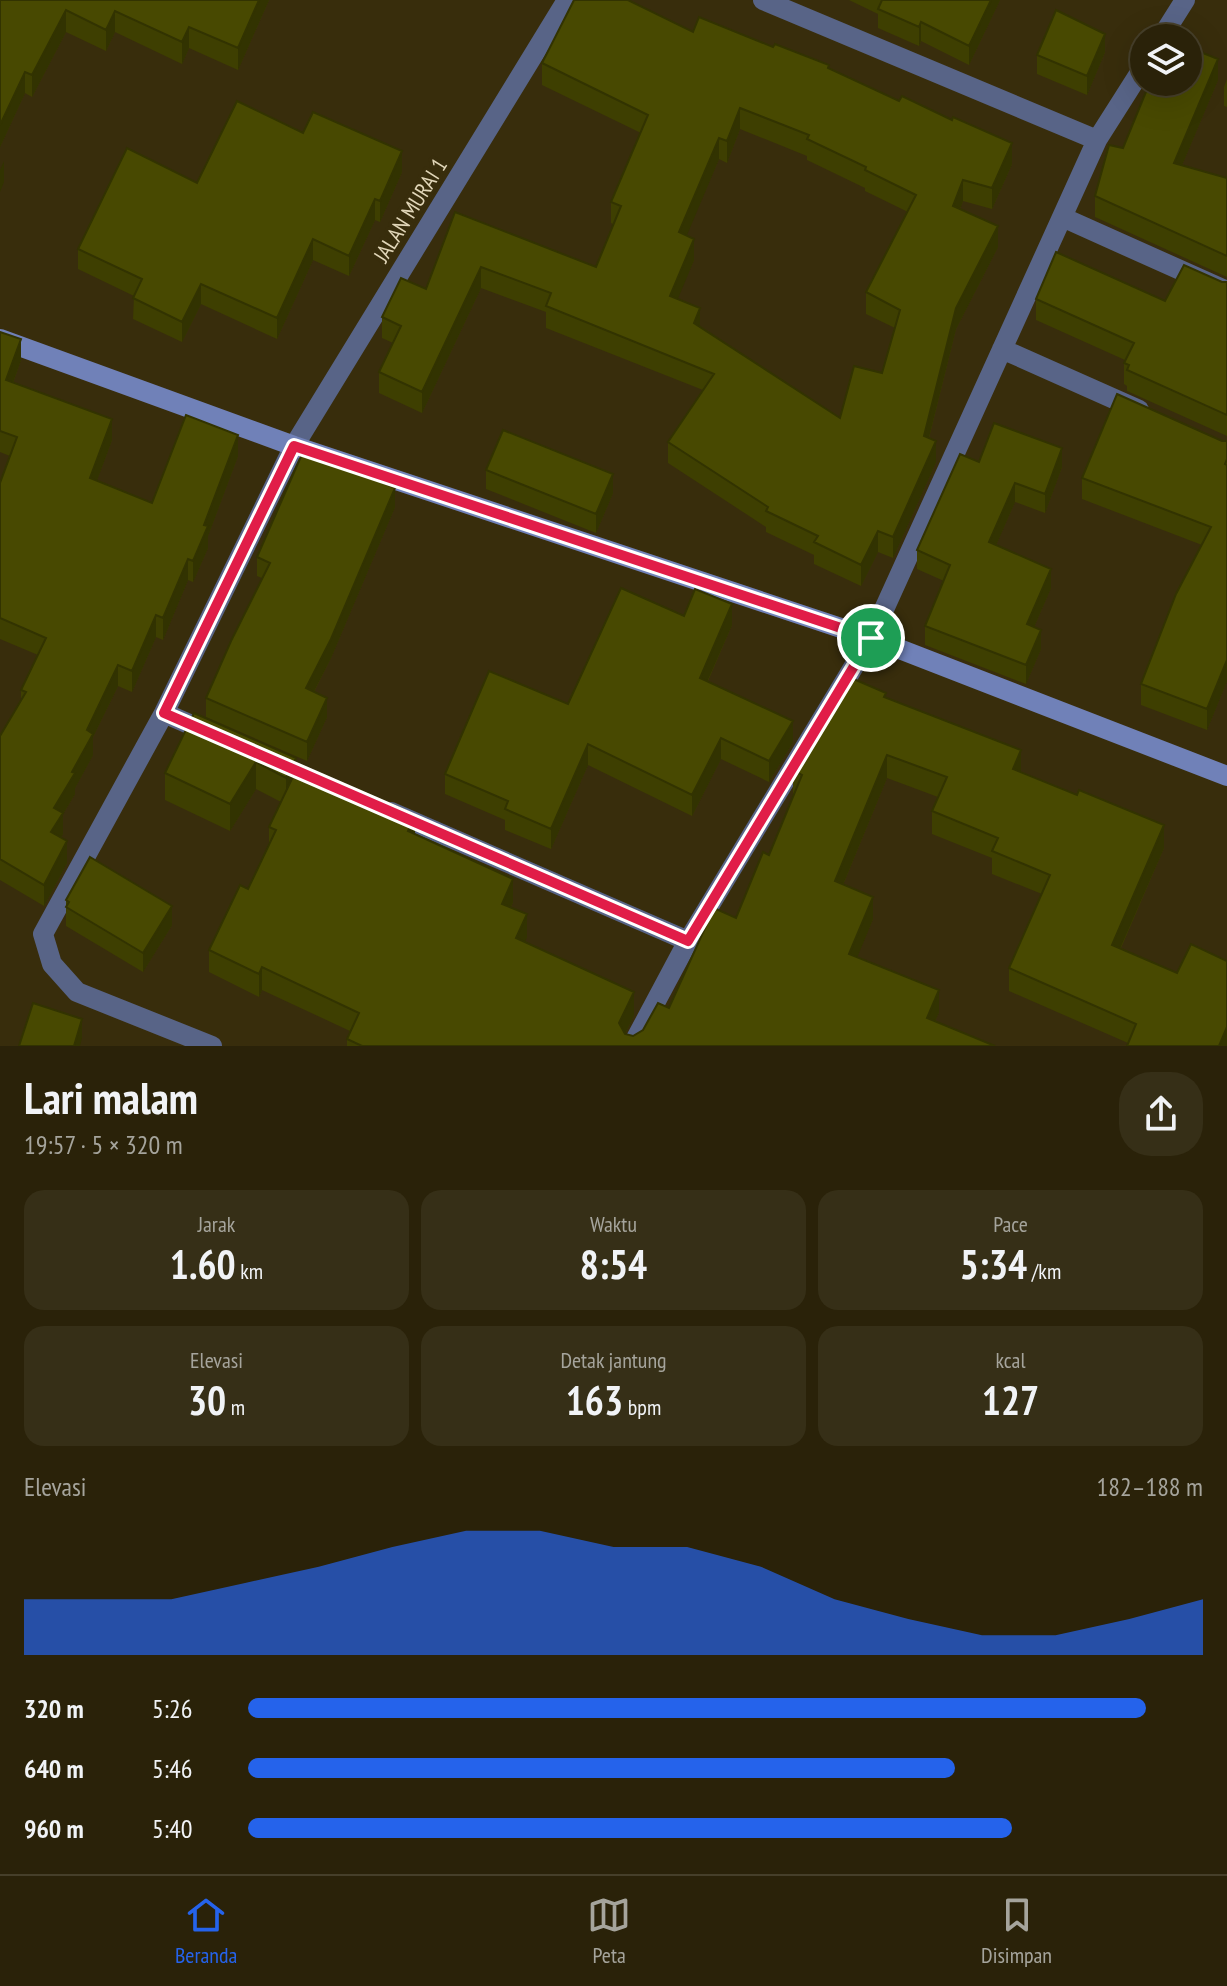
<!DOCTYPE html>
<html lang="id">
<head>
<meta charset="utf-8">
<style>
  :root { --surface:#2a2209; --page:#362f17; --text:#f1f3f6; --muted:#a5a49c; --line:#463f2a; --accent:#2563eb }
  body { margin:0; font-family:"PT Sans Narrow",sans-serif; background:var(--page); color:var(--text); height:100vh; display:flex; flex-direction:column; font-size:30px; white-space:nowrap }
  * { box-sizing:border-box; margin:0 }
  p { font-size:26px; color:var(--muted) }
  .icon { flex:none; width:44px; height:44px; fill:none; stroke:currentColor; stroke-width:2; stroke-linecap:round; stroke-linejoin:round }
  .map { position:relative; height:1046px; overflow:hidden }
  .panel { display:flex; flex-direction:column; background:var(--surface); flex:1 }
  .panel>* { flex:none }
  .controls { position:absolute; left:1130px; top:24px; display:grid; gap:16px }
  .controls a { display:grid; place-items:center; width:72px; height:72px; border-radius:50%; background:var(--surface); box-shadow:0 8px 32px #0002,0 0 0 2px var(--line); font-size:40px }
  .pin { position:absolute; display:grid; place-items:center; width:68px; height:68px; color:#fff; margin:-34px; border:4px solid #fff; border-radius:50%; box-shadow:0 2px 8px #0007 }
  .round { display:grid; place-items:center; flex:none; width:84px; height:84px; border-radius:32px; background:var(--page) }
  .overview { display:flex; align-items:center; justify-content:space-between; height:136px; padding:0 24px }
  h1 { font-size:44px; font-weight:700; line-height:60px }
  .stats { display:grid; grid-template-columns:repeat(3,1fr); gap:12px; height:136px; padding:8px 24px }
  .stats div { display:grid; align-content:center; border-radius:20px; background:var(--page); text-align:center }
  .stats b { font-size:40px; font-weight:700 }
  .stats small { font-size:22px; font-weight:400 }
  .stats p { font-size:22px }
  .chart { height:224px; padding:16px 24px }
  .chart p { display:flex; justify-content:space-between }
  .chart svg { width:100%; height:144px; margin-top:8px; fill:var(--accent); opacity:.7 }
  ul { padding:0 24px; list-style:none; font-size:26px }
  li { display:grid; grid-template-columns:128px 96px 1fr; align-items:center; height:60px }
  li i { height:20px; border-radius:10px; background:var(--accent) }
  .tab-bar { display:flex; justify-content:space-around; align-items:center; height:112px; border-top:2px solid var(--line); background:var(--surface); font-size:22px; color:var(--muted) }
  .tab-bar a { display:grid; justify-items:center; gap:4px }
  .tab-bar .active { color:var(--accent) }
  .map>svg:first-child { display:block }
</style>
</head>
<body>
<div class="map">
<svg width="1227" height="1046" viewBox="0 0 1227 1046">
  <rect width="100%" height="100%" fill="#382d0c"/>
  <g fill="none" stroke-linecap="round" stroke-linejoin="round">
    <path stroke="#586487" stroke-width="20" d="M 763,0 L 1097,140
      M 1161,38 L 1185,0
      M 1062,217 L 1227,291
      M 1002,349 L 1139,410
      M 164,713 L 212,734
      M 391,812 L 688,941
      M 212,1046 L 77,992 L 52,964 L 43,934 L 164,713 L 294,446 L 567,0
      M 632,1046 L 688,941 L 871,638 L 1097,140 L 1144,66"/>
    <path stroke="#7081b8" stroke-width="20" d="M 0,339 L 294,446 L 871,638 L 1227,776"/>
  </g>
  <path fill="#3e3f01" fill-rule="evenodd" d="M 0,0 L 269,0 L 238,70 L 189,48 L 182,64 L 115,32 L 106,51 L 66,32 L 32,97 L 25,93 L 0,147 Z
    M 849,0 L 1000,0 L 969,65 L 921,41 L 919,46 L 878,28 L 878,14 Z
    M 693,32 L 773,47 L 829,68 L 1012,164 L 992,209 L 963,201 L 960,209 L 998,247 L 956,329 L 929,438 L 936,462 L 893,558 L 878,552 L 861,586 L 814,564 L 814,555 L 766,532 L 766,527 L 668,463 L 668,442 L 703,390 L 546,328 L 546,312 L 481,288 L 422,413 L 379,393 L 379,372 L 393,343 L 382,338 L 382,317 L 426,289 L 455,212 L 596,267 L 613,224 L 611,223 L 611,202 L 641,133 L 542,85 L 542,63 ZM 740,129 L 807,156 L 807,160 L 865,188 L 865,191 L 908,212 L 866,292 L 866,314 L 895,328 L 882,373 L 840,418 L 700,326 L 677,299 L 694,260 L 686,236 L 719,159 L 727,163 Z
    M 1105,52 L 1087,95 L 1037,74 L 1037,55 Z
    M 1227,79 L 1227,107 L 1224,106 L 1224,87 Z
    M 1218,80 L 1182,165 L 1227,178 L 1227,277 L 1095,217 L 1095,196 Z
    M 303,133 L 402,172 L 380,222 L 375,220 L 349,276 L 313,260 L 277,339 L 201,304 L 182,342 L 133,319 L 134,296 L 78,269 L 78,249 L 197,183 Z
    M 1222,282 L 1227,282 L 1227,436 L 1127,391 L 1127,386 L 1124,384 L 1124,363 L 1125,360 L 1036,320 L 1036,299 L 1165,301 Z
    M 0,332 L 21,360 L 13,383 L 112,440 L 97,480 L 152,503 L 238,456 L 208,536 L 208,548 L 193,582 L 188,580 L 163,640 L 156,637 L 132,692 L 118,686 L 93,737 L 93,755 L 75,788 L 75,794 L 63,814 L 63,834 L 61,837 L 67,863 L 44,906 L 0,880 L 0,736 L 21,701 L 21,690 L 38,655 L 0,639 L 0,483 L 10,456 L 0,452 Z
    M 1222,441 L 1227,441 L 1227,681 L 1207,730 L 1141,705 L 1141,684 L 1202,545 L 1082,499 L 1082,478 Z
    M 979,462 L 1062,467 L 1045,513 L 1015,502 L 996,545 L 1051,588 L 1034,627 L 1041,649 L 1026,684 L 925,645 L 925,626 L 944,581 L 917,569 L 917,550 Z
    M 350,468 L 395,507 L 331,658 L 314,692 L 327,717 L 307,761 L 206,717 L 206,698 L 262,578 L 257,576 L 257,557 Z
    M 486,470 L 613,493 L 596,533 L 486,489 Z
    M 684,616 L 732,625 L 708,681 L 793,742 L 769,782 L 721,759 L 692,816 L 588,765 L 551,849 L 505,830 L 505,820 L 445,794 L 445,774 L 568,704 Z
    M 886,698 L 1021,772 L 1164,848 L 1121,948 L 1177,973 L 1227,961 L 1128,1043 L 1009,991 L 1009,968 L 1042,894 L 992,874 L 992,858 L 932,834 L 932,811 L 938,797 L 887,778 L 843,885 L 873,919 L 857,957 L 939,1012 L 935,1021 L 995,1046 L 347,1046 L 347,1039 L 350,1031 L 262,990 L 259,997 L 209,972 L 209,950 L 248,889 L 269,846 L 269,827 L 281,802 L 256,789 L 230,831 L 165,800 L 165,773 L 194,713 L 415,835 L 513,902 L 511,907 L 527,937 L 524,942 L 634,1015 L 625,1034 L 633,1036 L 643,1030 L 669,1008 L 736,918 L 769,855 L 794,794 L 793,793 L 793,770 L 821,732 Z
    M 66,900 L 172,925 L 143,972 L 66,926 Z"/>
  <path fill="#323301" d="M 259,0 L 269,0 L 238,70 L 238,48 Z
    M 991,0 L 1000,0 L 969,65 L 969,46 Z
    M 66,10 L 66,32 L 32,97 L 32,75 Z
    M 115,11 L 115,32 L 106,51 L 106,30 Z
    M 921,22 L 921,41 L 919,46 L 919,27 Z
    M 189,27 L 189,48 L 182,64 L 182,42 Z
    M 1105,34 L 1105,52 L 1087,95 L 1087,76 Z
    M 1218,59 L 1218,80 L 1174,184 L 1174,163 Z
    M 25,72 L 25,93 L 0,147 L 0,125 Z
    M 740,108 L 740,129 L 727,163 L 727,141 Z
    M 719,138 L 719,159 L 679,254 L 679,232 Z
    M 1012,143 L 1012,164 L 992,209 L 992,188 Z
    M 402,151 L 402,172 L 380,222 L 380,201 Z
    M 4,161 L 4,182 L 0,192 L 0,170 Z
    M 963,180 L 963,201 L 953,227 L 953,206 Z
    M 375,199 L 375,220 L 349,276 L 349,256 Z
    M 998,226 L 998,247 L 956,329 L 924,457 L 924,436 L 956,308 Z
    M 313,239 L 313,260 L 277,339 L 277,318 Z
    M 694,239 L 694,260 L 670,318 L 670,296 Z
    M 481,267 L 481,288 L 422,413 L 422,392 Z
    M 201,284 L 201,304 L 182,342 L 182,322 Z
    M 700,308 L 700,329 L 694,323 Z
    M 21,339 L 21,360 L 6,402 L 6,380 Z
    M 112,419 L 112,440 L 90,499 L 90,478 Z
    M 238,435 L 238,456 L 208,536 L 208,548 L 193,582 L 193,561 L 204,525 Z
    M 936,441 L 936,462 L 893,558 L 893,537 Z
    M 1062,448 L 1062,467 L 1045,513 L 1045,494 Z
    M 613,474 L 613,493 L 596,533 L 596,514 Z
    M 1015,483 L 1015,502 L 989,561 L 989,542 Z
    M 395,488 L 395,507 L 331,658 L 306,707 L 306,688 Z
    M 878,531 L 878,552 L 861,586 L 861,565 Z
    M 188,559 L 188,580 L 163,640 L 163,618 Z
    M 1051,569 L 1051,588 L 1027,643 L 1027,624 Z
    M 732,604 L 732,625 L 700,698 L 700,678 Z
    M 156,615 L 156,637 L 132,692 L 132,671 Z
    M 1041,630 L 1041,649 L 1026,684 L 1026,665 Z
    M 1227,660 L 1227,681 L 1207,730 L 1207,709 Z
    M 118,665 L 118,686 L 93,737 L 93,755 L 75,788 L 75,794 L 63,814 L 63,834 L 51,853 L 51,832 L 54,808 L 87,730 Z
    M 327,698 L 327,717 L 307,761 L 307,742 Z
    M 793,721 L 793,742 L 769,782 L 769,761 Z
    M 721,738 L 721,759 L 692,816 L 692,795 Z
    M 588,744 L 588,765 L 551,849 L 551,829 Z
    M 1021,750 L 1021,773 L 1013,769 Z
    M 887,755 L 887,778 L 835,904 L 835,881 Z
    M 296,758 L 296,785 L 286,805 L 286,778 Z
    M 256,762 L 256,789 L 230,831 L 230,804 Z
    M 415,815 L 415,837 L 408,831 Z
    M 1164,825 L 1164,848 L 1112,967 L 1112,945 Z
    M 67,841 L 67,863 L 44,906 L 44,885 Z
    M 513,879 L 513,902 L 502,926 L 502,904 Z
    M 873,897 L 873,919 L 849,977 L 849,954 Z
    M 172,906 L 172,925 L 143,972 L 143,953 Z
    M 527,914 L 527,937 L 516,961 L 516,938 Z
    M 262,967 L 262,990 L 259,997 L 259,974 Z
    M 939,990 L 939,1012 L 927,1040 L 927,1018 Z
    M 634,992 L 634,1015 L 619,1046 L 619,1023 Z
    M 82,1019 L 82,1038 L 80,1046 L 74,1046 Z
    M 1227,1027 L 1227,1046 L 1219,1046 Z"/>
  <path fill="#484901" stroke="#323301" stroke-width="2" fill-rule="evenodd" d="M 0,0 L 259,0 L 238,48 L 189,27 L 182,42 L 115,11 L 106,30 L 66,10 L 32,75 L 25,72 L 0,125 Z
    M 574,0 L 628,0 L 693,32 L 699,17 L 773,47 L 775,44 L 829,65 L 828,68 L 899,101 L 902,96 L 952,120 L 953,117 L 1012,143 L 992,188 L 963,180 L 953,206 L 998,226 L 956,308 L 924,436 L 936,441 L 893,537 L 878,531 L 861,565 L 814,542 L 818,536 L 766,511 L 768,507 L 668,442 L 714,374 L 546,306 L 551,293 L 481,267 L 422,392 L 379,372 L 401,326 L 382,317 L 401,278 L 426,289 L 455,212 L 596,267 L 621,206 L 611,202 L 648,115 L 542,63 ZM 740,108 L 809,135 L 807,139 L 866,167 L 865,170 L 916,195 L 866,292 L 900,310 L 882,373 L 854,366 L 840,418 L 694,323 L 700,308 L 670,296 L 694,239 L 679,232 L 719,138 L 727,141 Z
    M 882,0 L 991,0 L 969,46 L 921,22 L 919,27 L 878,9 Z
    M 1056,10 L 1105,34 L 1087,76 L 1037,55 Z
    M 1188,47 L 1218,59 L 1174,163 L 1227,178 L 1227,256 L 1095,196 L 1109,145 L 1123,148 L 1150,82 L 1188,82 Z
    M 237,101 L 303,133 L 313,112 L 402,151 L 380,201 L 375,199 L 349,256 L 313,239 L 277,318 L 201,284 L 182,322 L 133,298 L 142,279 L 78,249 L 127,148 L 197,183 Z
    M 1056,252 L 1165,301 L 1184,265 L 1222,282 L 1227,282 L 1227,415 L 1127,370 L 1129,365 L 1124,363 L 1134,343 L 1036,299 Z
    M 0,332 L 21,339 L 6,380 L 112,419 L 90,478 L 152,503 L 186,415 L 238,435 L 204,525 L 208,526 L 193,561 L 188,559 L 163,618 L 156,615 L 132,671 L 118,665 L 87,730 L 93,734 L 72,772 L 75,773 L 54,808 L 63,813 L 51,832 L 67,841 L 44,885 L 0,859 L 0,736 L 26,692 L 21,690 L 46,638 L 0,618 L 0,483 L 17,437 L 0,431 Z
    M 1117,394 L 1222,441 L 1227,441 L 1227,459 L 1225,464 L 1227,465 L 1227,660 L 1207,709 L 1141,684 L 1176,594 L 1211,527 L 1082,478 Z
    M 994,423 L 1062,448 L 1045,494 L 1015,483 L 989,542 L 1051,569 L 1027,624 L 1041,630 L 1026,665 L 925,626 L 950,565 L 917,550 L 960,454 L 979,462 Z
    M 503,430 L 613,474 L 596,514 L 486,470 Z
    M 306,445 L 350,460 L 347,467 L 395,488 L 331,639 L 306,688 L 327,698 L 307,742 L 206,698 L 231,641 L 270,563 L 257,557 Z
    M 621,588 L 684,616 L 695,589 L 732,604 L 700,678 L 793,721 L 769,761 L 721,738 L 692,795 L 588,744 L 551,829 L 505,809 L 508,801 L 445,774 L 489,671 L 568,704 Z
    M 849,677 L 886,693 L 884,697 L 1021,750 L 1013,769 L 1077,795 L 1079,790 L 1164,825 L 1112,945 L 1177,973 L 1191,944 L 1227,961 L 1227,1027 L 1219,1046 L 1127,1046 L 1136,1024 L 1009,968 L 1050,875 L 992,851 L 998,838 L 932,811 L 947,777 L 887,755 L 835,881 L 873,897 L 849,954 L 939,990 L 927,1018 L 995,1046 L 362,1046 L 347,1039 L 359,1013 L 262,967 L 259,974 L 209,950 L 240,885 L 248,889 L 276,830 L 269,827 L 298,766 L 358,794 L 360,790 L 415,815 L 408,831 L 513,879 L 502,904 L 527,914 L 516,938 L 634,992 L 619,1023 L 625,1034 L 633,1036 L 643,1030 L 658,1003 L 669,1008 L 714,908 L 736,918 L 763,852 L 769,855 L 802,775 L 793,770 L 817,731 L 821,732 L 833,703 Z
    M 194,713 L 296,758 L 286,778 L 256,762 L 230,804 L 165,773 Z
    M 90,857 L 172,906 L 143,953 L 66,907 L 69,902 L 66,900 Z
    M 33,1003 L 82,1019 L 74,1046 L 19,1046 Z"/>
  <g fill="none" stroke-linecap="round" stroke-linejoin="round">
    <g stroke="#fff" stroke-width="16">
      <path id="route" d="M 294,446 L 871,638 L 688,941 L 164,713 Z"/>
    </g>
    <use href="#route" stroke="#e11d48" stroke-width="10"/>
  </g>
  <g text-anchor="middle" stroke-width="7" stroke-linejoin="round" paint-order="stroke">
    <g font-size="22" fill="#e1d6b8" stroke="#382d0c">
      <text transform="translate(410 210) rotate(-58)" y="8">JALAN MURAI 1</text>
    </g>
  </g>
</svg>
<div class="controls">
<a><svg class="icon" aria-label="layers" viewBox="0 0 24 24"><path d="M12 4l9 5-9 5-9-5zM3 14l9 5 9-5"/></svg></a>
</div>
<div class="pin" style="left:871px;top:638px;background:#1e9e55"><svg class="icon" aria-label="arrive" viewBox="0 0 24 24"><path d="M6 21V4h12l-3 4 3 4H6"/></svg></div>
</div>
<section class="panel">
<div class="overview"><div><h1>Lari malam</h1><p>19:57 · 5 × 320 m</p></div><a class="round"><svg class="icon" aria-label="share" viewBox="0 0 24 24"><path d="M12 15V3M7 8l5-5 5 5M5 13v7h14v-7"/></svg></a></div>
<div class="stats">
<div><p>Jarak</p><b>1.60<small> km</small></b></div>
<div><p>Waktu</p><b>8:54</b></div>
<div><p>Pace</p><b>5:34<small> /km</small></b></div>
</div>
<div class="stats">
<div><p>Elevasi</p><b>30<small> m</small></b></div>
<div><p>Detak jantung</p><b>163<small> bpm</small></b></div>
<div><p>kcal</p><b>127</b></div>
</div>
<div class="chart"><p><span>Elevasi</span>182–188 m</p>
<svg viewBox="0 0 160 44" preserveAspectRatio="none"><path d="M0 44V27L10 27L20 27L30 22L40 17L50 11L60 6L70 6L80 11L90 11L100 17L110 27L120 33L130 38L140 38L150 33L160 27V44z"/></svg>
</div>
<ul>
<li><b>320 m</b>5:26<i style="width:94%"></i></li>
<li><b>640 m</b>5:46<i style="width:74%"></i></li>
<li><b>960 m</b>5:40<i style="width:80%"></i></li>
</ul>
</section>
<nav class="tab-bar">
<a class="active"><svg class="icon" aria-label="home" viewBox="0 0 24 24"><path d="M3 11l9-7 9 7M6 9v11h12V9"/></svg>Beranda</a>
<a><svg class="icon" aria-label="map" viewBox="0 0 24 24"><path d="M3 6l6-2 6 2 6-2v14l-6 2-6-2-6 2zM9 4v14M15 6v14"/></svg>Peta</a>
<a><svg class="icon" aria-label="saved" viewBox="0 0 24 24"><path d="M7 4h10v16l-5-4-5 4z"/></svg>Disimpan</a>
</nav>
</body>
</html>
